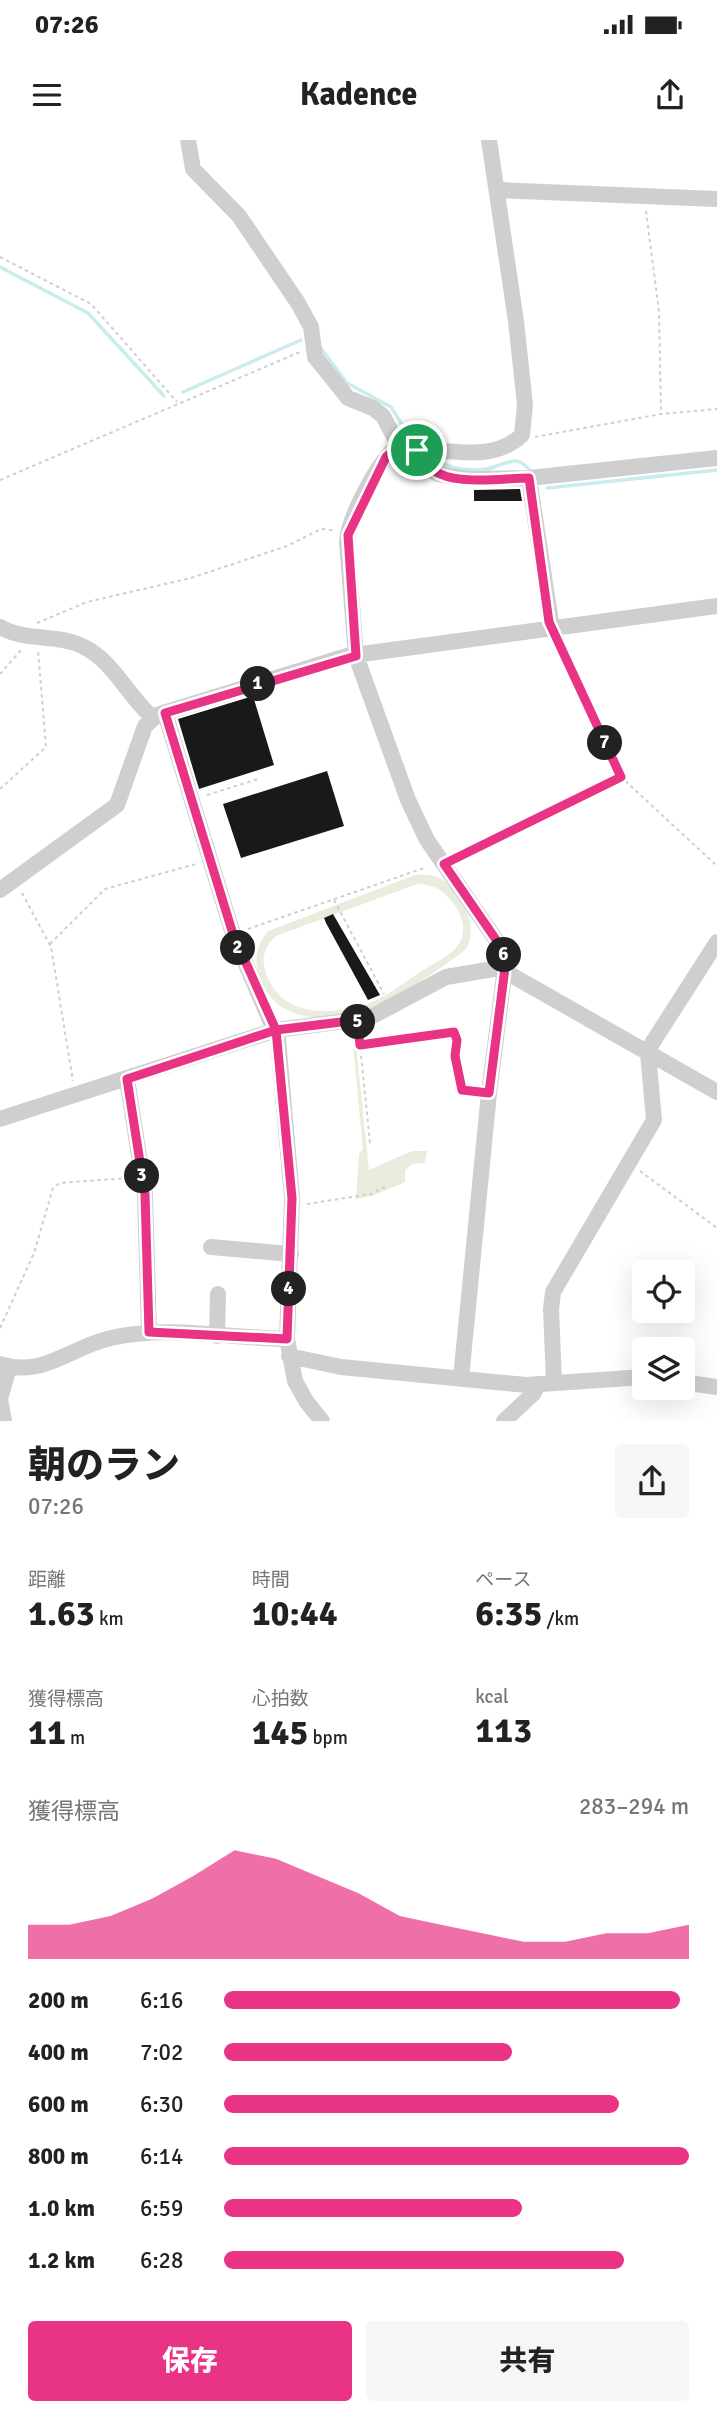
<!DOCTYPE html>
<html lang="ja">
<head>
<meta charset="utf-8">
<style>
  :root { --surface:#fff; --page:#f6f6f6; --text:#222; --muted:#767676; --accent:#e93486 }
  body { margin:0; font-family:Signika,"Noto Sans JP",sans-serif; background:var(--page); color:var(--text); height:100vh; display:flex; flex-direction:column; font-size:26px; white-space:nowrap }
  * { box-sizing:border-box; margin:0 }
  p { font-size:23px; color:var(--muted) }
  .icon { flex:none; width:38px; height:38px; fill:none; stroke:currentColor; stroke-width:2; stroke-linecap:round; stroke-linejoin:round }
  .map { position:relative; height:1281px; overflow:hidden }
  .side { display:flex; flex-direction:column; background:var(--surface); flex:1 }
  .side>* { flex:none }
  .tools { position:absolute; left:632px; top:1120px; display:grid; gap:14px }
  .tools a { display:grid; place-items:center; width:63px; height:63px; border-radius:7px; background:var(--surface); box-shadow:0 7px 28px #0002; font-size:35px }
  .pin { position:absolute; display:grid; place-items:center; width:60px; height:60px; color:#fff; margin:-30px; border:4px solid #fff; border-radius:50%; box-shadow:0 2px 7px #0007 }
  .km { position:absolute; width:35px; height:35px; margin:-18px; border-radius:50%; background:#222; color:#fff; font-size:19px; line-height:35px; text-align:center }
  .round { display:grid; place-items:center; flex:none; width:74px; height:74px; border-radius:7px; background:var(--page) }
  .headline { display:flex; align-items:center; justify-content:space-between; height:119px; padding:0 28px }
  h1 { font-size:38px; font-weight:800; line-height:52px }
  .figures { display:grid; grid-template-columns:repeat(3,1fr); gap:10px; height:119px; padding:7px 28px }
  .figures div { display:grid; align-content:center }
  .figures b { font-size:35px; font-weight:800 }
  .figures small { font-size:19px; font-weight:400 }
  .figures p { font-size:19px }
  .chart { height:196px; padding:14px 28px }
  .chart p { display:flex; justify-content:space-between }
  .chart svg { width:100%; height:126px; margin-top:7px; fill:var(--accent); opacity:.7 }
  .action { display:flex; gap:14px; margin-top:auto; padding:14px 28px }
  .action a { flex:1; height:80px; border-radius:7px; background:var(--accent); color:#fff; font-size:28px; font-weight:800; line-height:80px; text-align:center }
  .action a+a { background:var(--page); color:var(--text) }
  ul { padding:0 28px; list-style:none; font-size:23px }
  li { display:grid; grid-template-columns:112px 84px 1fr; align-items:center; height:52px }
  li i { height:18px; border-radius:9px; background:var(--accent) }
  .status { display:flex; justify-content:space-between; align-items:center; height:49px; padding:0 35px; background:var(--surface); direction:ltr }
  .status svg { height:19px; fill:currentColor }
  header { display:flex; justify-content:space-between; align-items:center; height:91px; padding:0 28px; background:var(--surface); font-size:32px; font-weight:800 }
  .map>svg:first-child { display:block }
</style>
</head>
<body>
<div class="status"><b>07:26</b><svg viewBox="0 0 49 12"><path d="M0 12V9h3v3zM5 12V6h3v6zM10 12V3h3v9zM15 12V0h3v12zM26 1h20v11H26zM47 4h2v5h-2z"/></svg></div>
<header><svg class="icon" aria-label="menu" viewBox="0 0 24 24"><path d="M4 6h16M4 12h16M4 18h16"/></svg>Kadence<svg class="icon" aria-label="share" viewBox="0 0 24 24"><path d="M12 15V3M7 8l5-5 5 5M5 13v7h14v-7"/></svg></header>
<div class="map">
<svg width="717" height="1281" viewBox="0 0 717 1281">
  <rect width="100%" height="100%" fill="#fff"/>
  <path fill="#eaecde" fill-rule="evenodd" d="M 415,735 C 422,735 430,734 437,737 C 461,746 480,786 466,809 C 452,821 386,866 370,871 C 332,882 279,885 261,841 C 253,822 255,808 268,791 ZM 417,744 C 433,745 443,749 453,763 C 460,773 466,784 462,797 C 457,814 435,822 422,831 C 406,841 389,855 372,862 C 340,875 289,878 271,844 C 261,826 260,810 276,796 Z
    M 354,885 L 369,1030 L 412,1011 L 427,1011 L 425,1023 L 413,1024 L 405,1030 L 405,1042 L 372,1056 L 356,1059 L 359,1014 L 363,1009 L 351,886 Z"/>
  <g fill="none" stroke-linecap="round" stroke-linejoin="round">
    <path stroke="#caecec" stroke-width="3.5" d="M 0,127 L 88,173 L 164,256
      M 320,207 L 347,243 L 391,267 L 411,299
      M 183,252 L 301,200
      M 431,317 C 445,328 469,332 486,329 C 496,328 511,318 520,322 C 524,324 526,327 529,329
      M 547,348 L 717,330"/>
  </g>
  <path fill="#191919" d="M 520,349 L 522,361 L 474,361 L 474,350 Z
    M 253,556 L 274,625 L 199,649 L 178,579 Z
    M 327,631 L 344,686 L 241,718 L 223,664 Z
    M 333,774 L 380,855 L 368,860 L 326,783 L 324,778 Z"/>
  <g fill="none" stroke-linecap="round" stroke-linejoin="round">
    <path stroke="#cfcfcf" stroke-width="2" stroke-dasharray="3.5 3.5" stroke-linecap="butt" d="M 646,71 L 659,172 L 661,274
      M 0,117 L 91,164 L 177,262
      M 535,297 L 661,274 L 717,269
      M 0,340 L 300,212
      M 37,483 L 87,462 L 191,438 L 287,406 L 321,389 L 333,390
      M 558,503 L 621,637 L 717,726
      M 0,534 L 23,508
      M 0,649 L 46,607 L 38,510
      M 207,655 L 258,639
      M 457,720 L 621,637
      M 22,753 L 51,807 L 73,941
      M 334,760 L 384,854
      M 248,789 L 427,727
      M 50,804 L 105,749 L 196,724
      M 359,895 L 370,1003
      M 360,905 L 454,892 L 457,900 L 455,916 L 462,950 L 474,952
      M 640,1031 L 717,1088
      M 307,1064 L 371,1054 L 385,1047
      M 0,1188 L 34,1113 L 53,1048 L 60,1043 L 127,1038"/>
    <path stroke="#cfcfcf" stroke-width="16" d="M 188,0 L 193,29 L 239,76 L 298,163 L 311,187 L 315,217 L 348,258 L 373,268 L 383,276 L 400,308
      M 498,50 L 717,59
      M 417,310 L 426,326 L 438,334 L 468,339 L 529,338 L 717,318
      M 529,338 L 552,489
      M 0,487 C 26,502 57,493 84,507 C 113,521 128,556 152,577
      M 165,573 L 233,794 L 278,899 L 292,1058 L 287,1199 L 295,1241 L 306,1261 L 322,1281
      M 0,750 L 117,665 L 145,586 L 157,575 L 347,516 L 717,466
      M 127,939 L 145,1054 L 149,1192
      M 0,979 L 276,890 L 369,878 L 446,837 L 499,828 L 717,952
      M 211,1107 L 291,1114
      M 217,1196 L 218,1154
      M 289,1216 L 341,1227 L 526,1245 L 644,1237
      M 0,1224 C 44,1238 70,1207 111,1198 C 168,1185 229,1198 287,1199
      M 461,1238 L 489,953 L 506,820 L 499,804 L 427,700 L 408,660 L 356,516 L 347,402 C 348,379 378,321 396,308 C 437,305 488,327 522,295 L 525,265 L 516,181 L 489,0
      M 554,1242 L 551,1169 L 553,1152 L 654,980 L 648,913 L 651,905 L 717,802
      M 682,1242 L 717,1247
      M 4,1281 L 0,1259 L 9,1227
      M 504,1281 L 533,1254 L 538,1245"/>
  </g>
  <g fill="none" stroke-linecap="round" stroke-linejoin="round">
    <g stroke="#fff" stroke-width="14">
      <path id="route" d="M 417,310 L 397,308 L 386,317 L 348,395 L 356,516 L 165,573 L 233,794 L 276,890 L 127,939 L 145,1054 L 149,1192 L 287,1199 L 292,1058 L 276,890 L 357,880 L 360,905 L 454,892 L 457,900 L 455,916 L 462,950 L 489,953 L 506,820 L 499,804 L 444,724 L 621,637 L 549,482 L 529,338 C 494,338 432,352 417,310"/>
    </g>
    <use href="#route" stroke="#e93486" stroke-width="9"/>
  </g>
</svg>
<div class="tools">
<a><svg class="icon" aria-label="locate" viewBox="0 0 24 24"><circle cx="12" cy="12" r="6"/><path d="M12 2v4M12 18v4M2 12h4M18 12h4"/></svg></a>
<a><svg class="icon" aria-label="layers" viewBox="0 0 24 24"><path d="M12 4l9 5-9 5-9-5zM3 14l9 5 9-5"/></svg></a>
</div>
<div class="pin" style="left:417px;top:310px;background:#1e9e55"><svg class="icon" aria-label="arrive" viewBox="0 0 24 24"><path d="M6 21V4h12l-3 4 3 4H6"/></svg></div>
<b class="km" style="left:258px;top:544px">1</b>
<b class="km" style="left:238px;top:808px">2</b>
<b class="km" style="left:142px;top:1036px">3</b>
<b class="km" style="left:289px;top:1149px">4</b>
<b class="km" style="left:358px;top:882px">5</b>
<b class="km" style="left:504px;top:815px">6</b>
<b class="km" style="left:605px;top:603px">7</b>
</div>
<section class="side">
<div class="headline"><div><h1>朝のラン</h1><p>07:26</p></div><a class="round"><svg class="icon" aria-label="share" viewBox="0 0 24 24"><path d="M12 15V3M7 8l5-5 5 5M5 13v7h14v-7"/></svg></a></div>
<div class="figures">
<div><p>距離</p><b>1.63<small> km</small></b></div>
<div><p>時間</p><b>10:44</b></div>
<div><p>ペース</p><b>6:35<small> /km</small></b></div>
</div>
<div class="figures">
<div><p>獲得標高</p><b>11<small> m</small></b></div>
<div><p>心拍数</p><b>145<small> bpm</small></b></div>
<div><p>kcal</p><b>113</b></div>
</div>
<div class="chart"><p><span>獲得標高</span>283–294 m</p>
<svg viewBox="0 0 160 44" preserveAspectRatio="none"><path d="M0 44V32L10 32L20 29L30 23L40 15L50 6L60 9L70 15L80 21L90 29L100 32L110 35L120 38L130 38L140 35L150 35L160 32V44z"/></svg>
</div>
<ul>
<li><b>200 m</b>6:16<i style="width:98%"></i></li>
<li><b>400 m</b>7:02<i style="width:62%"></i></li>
<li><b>600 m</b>6:30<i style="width:85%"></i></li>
<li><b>800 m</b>6:14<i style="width:100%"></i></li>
<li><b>1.0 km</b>6:59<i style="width:64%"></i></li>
<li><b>1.2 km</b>6:28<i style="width:86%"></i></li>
</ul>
<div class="action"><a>保存</a><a>共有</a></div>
</section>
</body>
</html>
